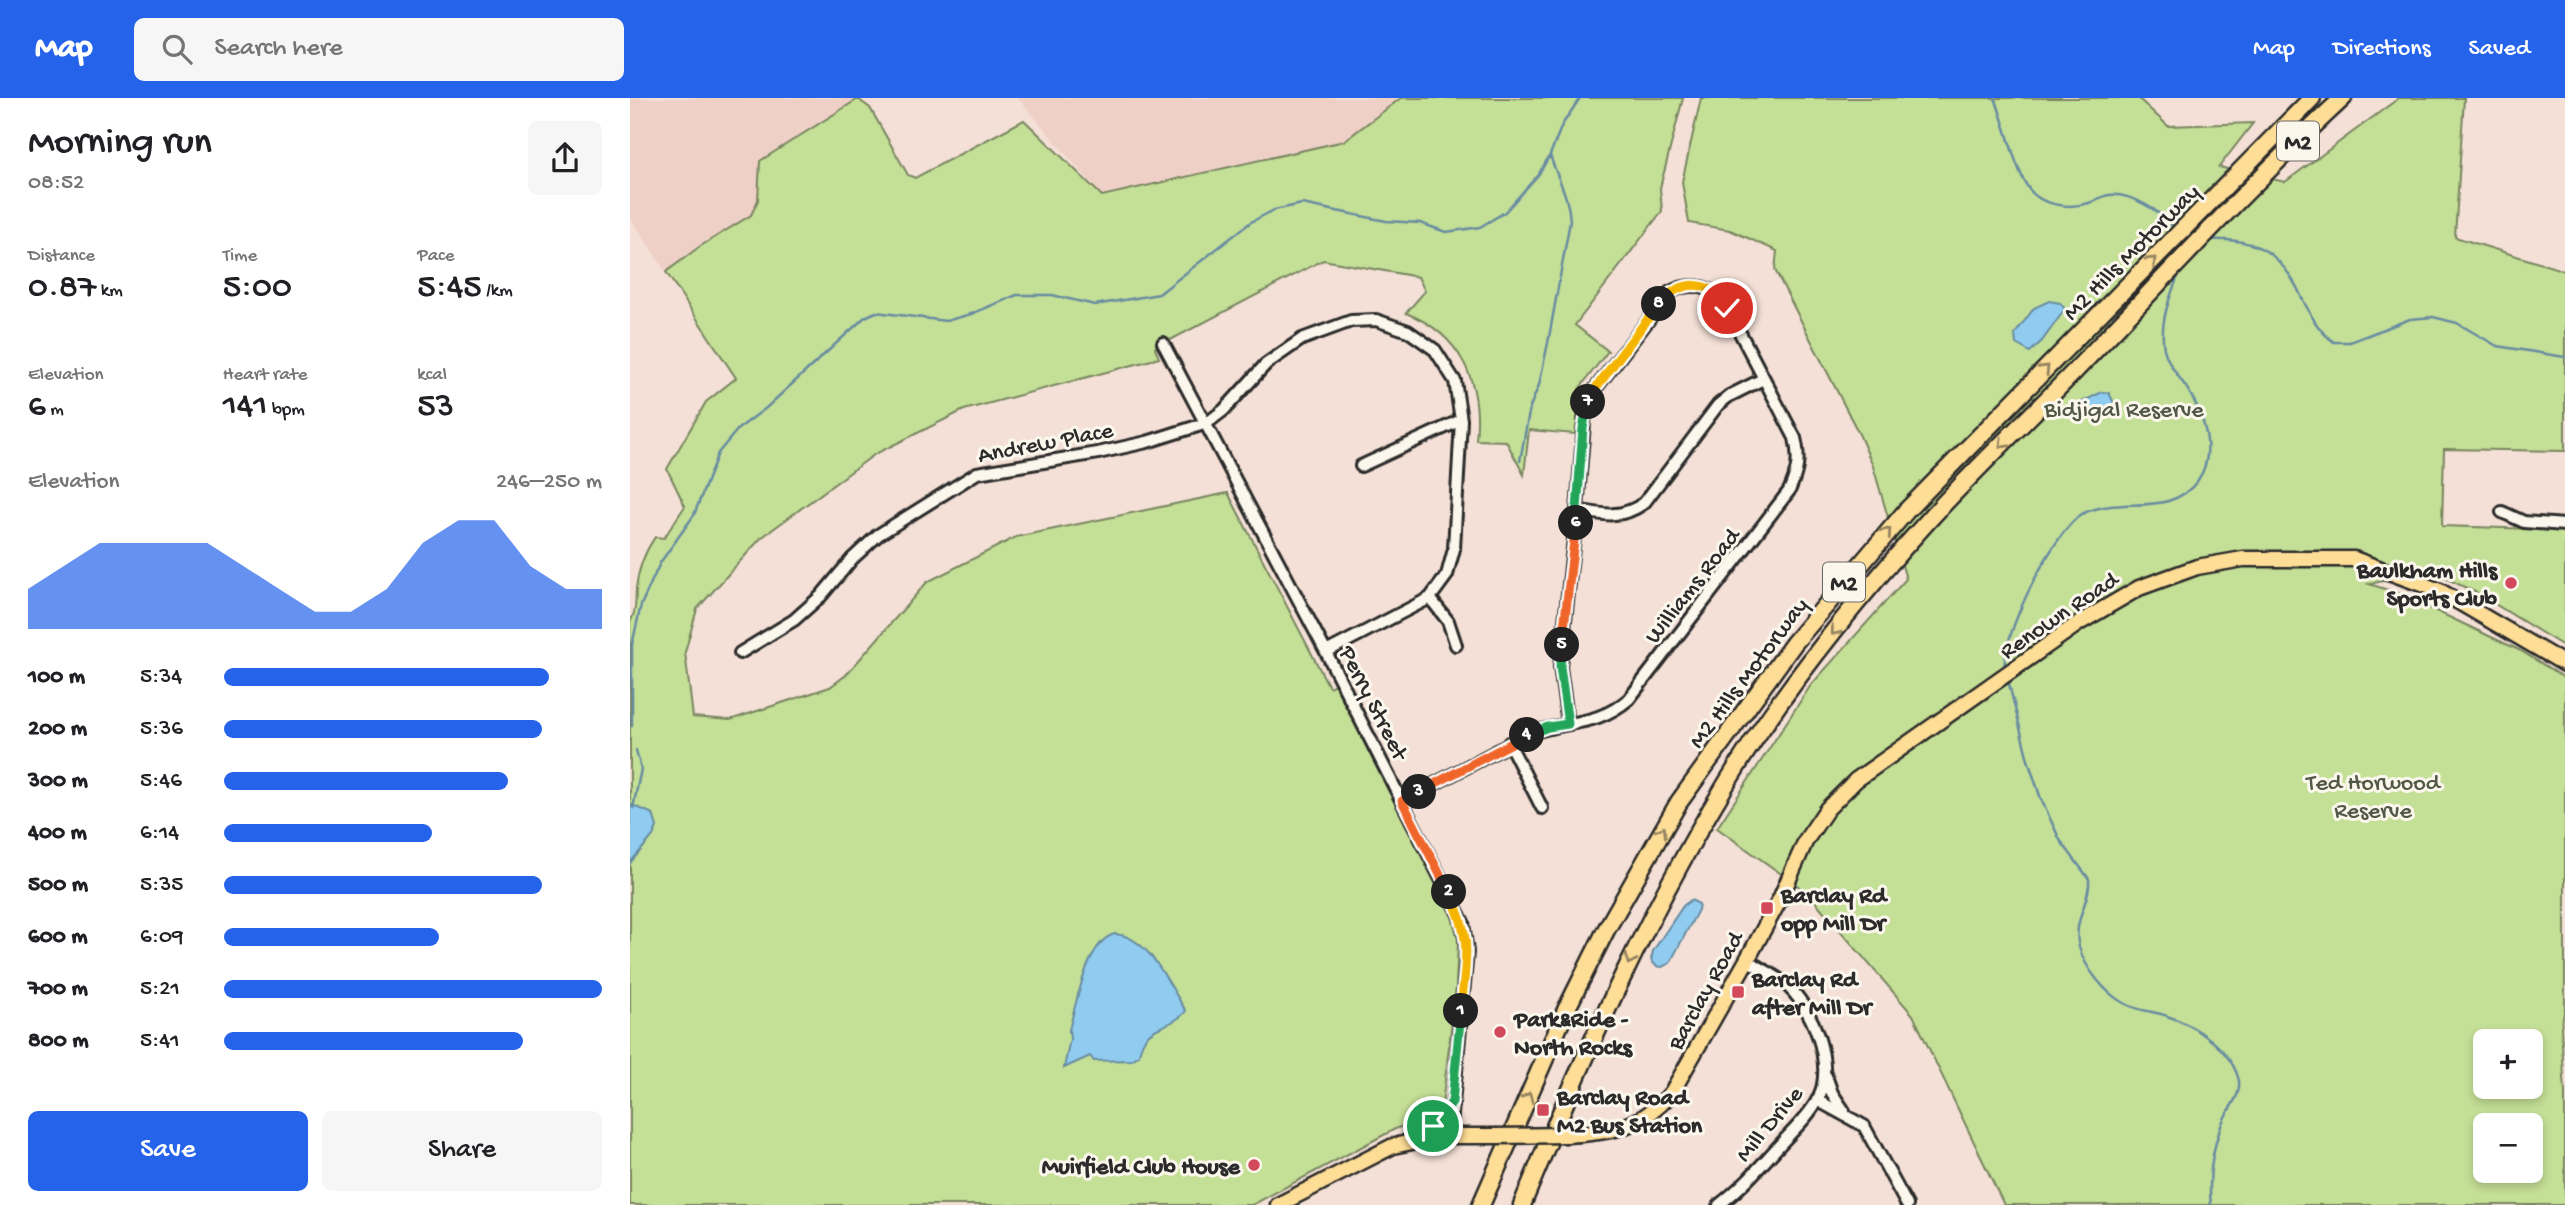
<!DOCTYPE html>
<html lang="en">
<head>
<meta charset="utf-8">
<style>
  :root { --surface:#fff; --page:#f6f6f6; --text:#202124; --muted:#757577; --accent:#2563eb }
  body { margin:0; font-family:"Gochi Hand",sans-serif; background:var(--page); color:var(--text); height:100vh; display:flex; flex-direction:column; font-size:26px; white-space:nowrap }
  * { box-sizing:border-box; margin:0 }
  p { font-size:23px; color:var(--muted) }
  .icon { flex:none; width:38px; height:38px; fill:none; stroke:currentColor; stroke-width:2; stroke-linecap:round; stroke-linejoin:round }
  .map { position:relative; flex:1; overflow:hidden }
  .side { display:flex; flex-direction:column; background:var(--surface); width:630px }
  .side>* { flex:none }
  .controls { position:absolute; left:1843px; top:931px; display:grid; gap:14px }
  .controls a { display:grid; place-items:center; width:70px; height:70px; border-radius:10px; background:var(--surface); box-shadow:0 4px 10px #0003; font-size:35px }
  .pin { position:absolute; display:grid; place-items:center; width:60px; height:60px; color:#fff; margin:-30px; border:4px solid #fff; border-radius:50%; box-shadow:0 2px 7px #0007 }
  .km { position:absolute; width:35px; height:35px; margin:-18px; border-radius:50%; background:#222; color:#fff; font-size:19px; line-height:35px; text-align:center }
  .round { display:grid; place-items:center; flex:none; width:74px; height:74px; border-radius:10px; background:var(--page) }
  .overview { display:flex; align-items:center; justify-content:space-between; height:119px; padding:0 28px }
  h1 { font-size:38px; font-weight:600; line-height:52px }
  .figures { display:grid; grid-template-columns:repeat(3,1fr); gap:10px; height:119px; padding:7px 28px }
  .figures div { display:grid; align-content:center }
  .figures b { font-size:35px; font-weight:600 }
  .figures small { font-size:19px; font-weight:400 }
  .figures p { font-size:19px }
  .chart { height:196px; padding:14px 28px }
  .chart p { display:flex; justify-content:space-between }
  .chart svg { width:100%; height:126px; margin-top:7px; fill:var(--accent); opacity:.7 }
  .action { display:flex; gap:14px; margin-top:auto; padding:14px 28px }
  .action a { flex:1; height:80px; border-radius:10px; background:var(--accent); color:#fff; font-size:28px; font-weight:600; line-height:80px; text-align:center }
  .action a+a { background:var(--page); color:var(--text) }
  ul { padding:0 28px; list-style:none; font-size:23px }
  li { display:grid; grid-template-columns:112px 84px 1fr; align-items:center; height:52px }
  li i { height:18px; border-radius:9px; background:var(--accent) }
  header { display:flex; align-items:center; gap:42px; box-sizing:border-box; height:98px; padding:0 35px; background:var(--accent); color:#fff }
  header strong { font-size:33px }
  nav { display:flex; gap:38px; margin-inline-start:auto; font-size:24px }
  .search { width:490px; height:63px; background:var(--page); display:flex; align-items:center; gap:18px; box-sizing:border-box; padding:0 24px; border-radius:10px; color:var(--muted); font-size:26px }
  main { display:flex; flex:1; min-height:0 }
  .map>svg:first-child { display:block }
</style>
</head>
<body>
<header>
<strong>Map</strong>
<div class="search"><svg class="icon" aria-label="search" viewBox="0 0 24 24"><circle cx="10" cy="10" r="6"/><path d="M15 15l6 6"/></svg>Search here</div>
<nav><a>Map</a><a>Directions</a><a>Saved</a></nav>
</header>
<main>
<section class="side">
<div class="overview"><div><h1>Morning run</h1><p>08:52</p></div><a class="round"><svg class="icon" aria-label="share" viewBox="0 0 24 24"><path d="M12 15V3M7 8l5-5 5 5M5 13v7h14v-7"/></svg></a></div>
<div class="figures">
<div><p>Distance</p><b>0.87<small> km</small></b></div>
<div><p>Time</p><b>5:00</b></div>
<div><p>Pace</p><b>5:45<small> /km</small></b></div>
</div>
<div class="figures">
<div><p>Elevation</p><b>6<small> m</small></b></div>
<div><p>Heart rate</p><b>141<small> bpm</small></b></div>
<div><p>kcal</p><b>53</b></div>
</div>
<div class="chart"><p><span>Elevation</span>246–250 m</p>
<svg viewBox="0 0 160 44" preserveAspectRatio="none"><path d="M0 44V30L10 22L20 14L30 14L40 14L50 14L60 22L70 30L80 38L90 38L100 30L110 14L120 6L130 6L140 22L150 30L160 30V44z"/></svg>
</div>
<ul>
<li><b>100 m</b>5:34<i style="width:86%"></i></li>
<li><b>200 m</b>5:36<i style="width:84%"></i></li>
<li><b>300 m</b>5:46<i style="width:75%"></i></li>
<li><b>400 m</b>6:14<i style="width:55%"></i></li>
<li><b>500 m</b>5:35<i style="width:84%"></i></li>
<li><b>600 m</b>6:09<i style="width:57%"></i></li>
<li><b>700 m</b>5:21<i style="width:100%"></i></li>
<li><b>800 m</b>5:41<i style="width:79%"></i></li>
</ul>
<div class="action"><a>Save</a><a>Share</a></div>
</section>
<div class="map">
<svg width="1935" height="1107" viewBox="0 0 1935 1107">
  <rect width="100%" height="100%" fill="#f4e0d6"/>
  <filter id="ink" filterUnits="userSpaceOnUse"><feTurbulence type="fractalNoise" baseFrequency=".0143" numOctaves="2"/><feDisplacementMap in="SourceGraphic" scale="14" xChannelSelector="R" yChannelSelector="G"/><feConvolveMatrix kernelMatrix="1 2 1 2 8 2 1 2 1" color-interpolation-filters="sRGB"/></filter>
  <g filter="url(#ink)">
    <path fill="#efd0c7" d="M 0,0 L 230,0 L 130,63 L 128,102 L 121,117 L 69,149 L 36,174 L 0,119 Z
      M 388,0 L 771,0 L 714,43 L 472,98 Z"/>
    <path fill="#c4df96" stroke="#788560" stroke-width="2" fill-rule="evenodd" d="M 771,0 L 1053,0 L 1030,90 L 1032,113 L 945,227 L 978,253 L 949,291 L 951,302 L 945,336 L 899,332 L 894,377 L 876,343 L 846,342 C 852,285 832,237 776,215 L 795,193 L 788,179 L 693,162 L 525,250 L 529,260 L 334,312 L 245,356 L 131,440 L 67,511 L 55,554 L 63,619 L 100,622 L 200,589 L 216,577 L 297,484 L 386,439 L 598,395 L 699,589 L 705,586 L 822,819 L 828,842 L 826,889 L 812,1007 L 797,1019 L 765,1031 L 622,1107 L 0,1107 L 0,524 C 7,513 5,503 6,491 C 8,472 14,455 25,439 L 34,440 L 55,408 L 37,371 L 76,304 L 106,280 L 36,174 L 69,149 L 121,117 L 128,102 L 130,63 L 228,1 L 240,10 L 278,77 L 285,80 L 394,22 L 472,98 L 714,43 Z
      M 1071,0 L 1508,0 L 1538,28 L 1623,25 L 1589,69 L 1655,84 L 1769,0 L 1834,0 L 1825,139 L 1935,173 L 1935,353 L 1814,351 L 1812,428 L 1935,432 L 1935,549 L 1845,494 L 1809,477 L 1806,472 L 1739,486 L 1768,495 L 1891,553 L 1935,580 L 1935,910 L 1931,929 L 1935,995 L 1935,1107 L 1374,1107 L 1283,917 L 1178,795 L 1087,730 L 1181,587 L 1276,481 L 1243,368 L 1229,336 L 1145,172 L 1147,153 L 1100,132 L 1059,125 L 1052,84 ZM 1855,943 L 1900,943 L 1900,989 L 1855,989 ZM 1855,1027 L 1900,1027 L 1900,1073 L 1855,1073 Z"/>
    <path fill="#90ccf0" stroke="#688ca1" stroke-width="2" d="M 1419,203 L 1430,205 L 1435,211 L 1412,243 L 1400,254 L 1386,246 L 1385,236 L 1404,210 Z
      M 1472,294 L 1479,295 L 1485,307 L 1467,313 L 1452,322 L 1445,319 L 1444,312 L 1452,304 Z
      M 0,706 L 23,716 L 27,729 L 23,738 L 0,765 Z
      M 1061,802 L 1069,806 L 1068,812 L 1040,865 L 1032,869 L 1026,868 L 1021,862 L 1023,853 L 1053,808 Z
      M 485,836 C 520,839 538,886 556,913 C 540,933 514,924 509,957 L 502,962 L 464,963 L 460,958 L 434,970 L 440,941 L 439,932 C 446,907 457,842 485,836 Z"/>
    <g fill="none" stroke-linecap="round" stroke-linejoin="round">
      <path stroke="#688ca1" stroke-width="2.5" d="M 1365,0 C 1375,25 1385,71 1399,91 C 1411,108 1440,111 1459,105 C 1465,103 1472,98 1479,97 C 1501,95 1531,113 1544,130
        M 1578,142 C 1627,139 1652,155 1672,200 C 1681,217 1687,232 1704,244 L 1720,244 L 1780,221 L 1803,219 L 1827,225 L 1867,248 L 1935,259
        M 890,363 L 900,309 L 909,287 L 918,245 L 940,123 C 939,98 927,80 920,57
        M 1375,572 C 1369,541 1426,428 1454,415 C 1492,397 1540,421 1568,382 C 1587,354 1574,318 1558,292 C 1549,278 1538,267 1534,251 C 1529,224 1540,198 1550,173
        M 1378,582 L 1398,662 L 1411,701 L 1430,742 L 1459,781 C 1461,803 1442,822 1449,849 C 1455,870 1476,897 1496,906 C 1509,913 1523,913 1537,918 C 1565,927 1599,950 1608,979 C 1614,998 1596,1011 1591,1028 C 1582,1053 1578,1081 1581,1107
        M 2,628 L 2,547 L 11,507 L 30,465 L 64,417 L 88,355 L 108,331 L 136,310 L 235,219 L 246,214 L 316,223 L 341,216 L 387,197 L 422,197 L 465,207 L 529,196 L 621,124 L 644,112 L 672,106 L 756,123 L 790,125 L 816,134 L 850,129 L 875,114 L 908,77 L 920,57 L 932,27 L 950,0
        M 3,710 L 11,671 L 6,652"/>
      <g stroke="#2b2b2b" stroke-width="16">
        <path id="minor" d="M 533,245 L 696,554 L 833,824 L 837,854 L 820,1038
          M 731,368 L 831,322
          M 947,412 C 973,417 992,421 1014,405 L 1088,307 L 1099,298 L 1133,281
          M 1872,414 L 1894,424 L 1935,427
          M 800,500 L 818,523 L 826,547
          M 110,555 L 164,522 L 191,498 L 222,461 L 248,437 L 347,375 L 468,355 L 517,344 L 577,325 L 594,312 L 636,266 L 672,241 L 721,223 L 746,222 L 778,233 L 805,252 L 825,283 L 831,322 L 824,451 L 817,477 L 800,500 L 696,554
          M 879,645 L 912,710
          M 772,703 L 899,636 C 938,622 966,629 999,601 L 1159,393 C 1168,373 1170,361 1165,340 L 1097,210 C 1084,188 1063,182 1040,194 L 959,299 L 955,313 L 947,412 L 930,569 L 938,626
          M 1196,978 L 1202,995 L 1214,1013
          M 1187,1002 L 1234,1028 L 1277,1107
          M 778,1041 L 803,1028 L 819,1009
          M 1089,1107 C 1111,1090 1128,1071 1146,1051 C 1160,1035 1178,1020 1188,1001 C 1206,968 1182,907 1154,885 C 1143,876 1129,870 1117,862"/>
      </g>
      <g stroke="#2b2b2b" stroke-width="19">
        <path id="major" d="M 936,1037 C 980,1035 1012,1030 1042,994 L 1117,862 L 1150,801 L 1176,742 L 1197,711 L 1226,682 L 1449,525 L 1509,490 L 1567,469 L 1613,461 L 1724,461 L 1810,493 L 1935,566
          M 648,1107 L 763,1048 L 810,1038 L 866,1038"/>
      </g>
      <g stroke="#2b2b2b" stroke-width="21">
        <path id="highway" d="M 851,1107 L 936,912 L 976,832 L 1049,704 L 1164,545 L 1277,412 L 1682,0
          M 892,1107 C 955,954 1023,802 1111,662 C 1165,577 1229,499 1296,425 C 1341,375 1391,328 1438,280 C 1529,186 1617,89 1713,0"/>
      </g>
      <use href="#minor" stroke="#fbf7ec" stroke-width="10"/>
      <use href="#major" stroke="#fedd96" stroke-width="14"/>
      <use href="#highway" stroke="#fedd96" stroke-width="16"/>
      <g stroke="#2b2b2b" stroke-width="19" stroke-linecap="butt">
        <path id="major-bridge" d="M 866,1038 L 936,1037"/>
      </g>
      <use href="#major-bridge" stroke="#fedd96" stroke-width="14"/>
    </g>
    <defs><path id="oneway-chevron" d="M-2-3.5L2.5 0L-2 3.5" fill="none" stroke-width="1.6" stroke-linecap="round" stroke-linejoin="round" transform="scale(1.75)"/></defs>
    <g stroke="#948460">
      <use href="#oneway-chevron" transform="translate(1522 163) rotate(-45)"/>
      <use href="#oneway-chevron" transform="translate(1415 271) rotate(-46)"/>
      <use href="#oneway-chevron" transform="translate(1373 346) rotate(135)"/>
      <use href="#oneway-chevron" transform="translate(1257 434) rotate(-48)"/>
      <use href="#oneway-chevron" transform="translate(1205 533) rotate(128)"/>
      <use href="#oneway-chevron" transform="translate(1032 733) rotate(-59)"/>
      <use href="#oneway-chevron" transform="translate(1000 862) rotate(116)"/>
      <use href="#oneway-chevron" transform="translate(898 999) rotate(-67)"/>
    </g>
  </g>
  <g fill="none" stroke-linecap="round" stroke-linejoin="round" filter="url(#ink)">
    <g stroke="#fff" stroke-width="14">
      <path id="split-1" d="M 803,1028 L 822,1004 L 831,913"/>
    </g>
    <g stroke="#fff" stroke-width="14">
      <path id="split-2" d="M 819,794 C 844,843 835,861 831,913"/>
    </g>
    <g stroke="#fff" stroke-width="14">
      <path id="split-3" d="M 789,694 L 772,703 L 819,794"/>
    </g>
    <g stroke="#fff" stroke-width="14">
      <path id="split-4" d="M 789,694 L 897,637"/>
    </g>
    <g stroke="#fff" stroke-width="14">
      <path id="split-5" d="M 897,637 L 918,629 L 938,626 L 930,569 L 932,547"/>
    </g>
    <g stroke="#fff" stroke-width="14">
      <path id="split-6" d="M 932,547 L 946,425"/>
    </g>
    <g stroke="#fff" stroke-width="14">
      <path id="split-7" d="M 946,425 L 953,330 L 958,304"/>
    </g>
    <g stroke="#fff" stroke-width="14">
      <path id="split-8" d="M 958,304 L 959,299 L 1029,206"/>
    </g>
    <g stroke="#fff" stroke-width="14">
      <path id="split-9" d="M 1029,206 C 1052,181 1080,180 1097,210"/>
    </g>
    <use href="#split-1" stroke="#22a559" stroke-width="9"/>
    <use href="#split-2" stroke="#f5b400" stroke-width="9"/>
    <use href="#split-3" stroke="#f0652b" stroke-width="9"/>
    <use href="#split-4" stroke="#f0652b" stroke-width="9"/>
    <use href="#split-5" stroke="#22a559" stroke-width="9"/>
    <use href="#split-6" stroke="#f0652b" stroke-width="9"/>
    <use href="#split-7" stroke="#22a559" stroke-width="9"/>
    <use href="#split-8" stroke="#f5b400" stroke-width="9"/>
    <use href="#split-9" stroke="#f5b400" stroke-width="9"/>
  </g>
  <g fill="#d1495b" stroke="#fbf7ec" stroke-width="2.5">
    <circle cx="1881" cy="485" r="7"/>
    <rect x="1130" y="803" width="14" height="14" rx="3.5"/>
    <rect x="1101" y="887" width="14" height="14" rx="3.5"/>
    <circle cx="870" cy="934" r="7"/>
    <rect x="906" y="1005" width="14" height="14" rx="3.5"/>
    <circle cx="624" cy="1067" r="7"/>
  </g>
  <g text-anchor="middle" stroke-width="6" stroke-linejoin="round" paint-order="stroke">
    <g fill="#fbf7ec" stroke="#696865" stroke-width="2">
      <rect x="1647" y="23.5" width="42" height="39" rx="5"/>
      <rect x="1193" y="464.5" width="42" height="39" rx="5"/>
    </g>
    <g font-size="23" font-weight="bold" fill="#2b2b2b">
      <text x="1668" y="51">M2</text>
      <text x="1214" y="492">M2</text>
    </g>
    <g font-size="24" fill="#2b2b2b" stroke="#fbf7ec">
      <text transform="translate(1500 153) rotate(-45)" y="8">M2 Hills Motorway</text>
      <text transform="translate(415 343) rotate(-11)" y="8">Andrew Place</text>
      <text transform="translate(1061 487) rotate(-52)" y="8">Williams Road</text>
      <text transform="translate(1428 516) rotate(-34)" y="8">Renown Road</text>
      <text transform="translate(1117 574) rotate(-53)" y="8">M2 Hills Motorway</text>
      <text transform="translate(745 604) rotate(63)" y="8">Perry Street</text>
      <text transform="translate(1074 892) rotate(-61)" y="8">Barclay Road</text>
      <text transform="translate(1138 1025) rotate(-50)" y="8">Mill Drive</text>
    </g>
    <g font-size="24" fill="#515846" stroke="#fbf7ec">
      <text x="1494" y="318">Bidjigal Reserve</text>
      <text x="1743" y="691">Ted Horwood<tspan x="1743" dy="28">Reserve</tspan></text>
    </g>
    <g font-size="24" font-weight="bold" fill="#2b2b2b" stroke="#fbf7ec" text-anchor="start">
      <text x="1867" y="479" text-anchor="end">Baulkham Hills<tspan x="1867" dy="28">Sports Club</tspan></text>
      <text x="1151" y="804">Barclay Rd<tspan x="1151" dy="28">opp Mill Dr</tspan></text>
      <text x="1122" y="888">Barclay Rd<tspan x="1122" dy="28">after Mill Dr</tspan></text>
      <text x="884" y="928">Park&amp;Ride -<tspan x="884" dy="28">North Rocks</tspan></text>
      <text x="927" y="1006">Barclay Road<tspan x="927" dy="28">M2 Bus Station</tspan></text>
      <text x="610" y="1075" text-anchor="end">Muirfield Club House</text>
    </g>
  </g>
</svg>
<div class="controls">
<a>+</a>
<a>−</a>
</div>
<div class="pin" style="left:803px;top:1028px;background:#1e9e55"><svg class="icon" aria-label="arrive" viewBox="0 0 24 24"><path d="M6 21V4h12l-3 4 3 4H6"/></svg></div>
<div class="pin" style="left:1097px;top:210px;background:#d93025"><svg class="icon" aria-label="check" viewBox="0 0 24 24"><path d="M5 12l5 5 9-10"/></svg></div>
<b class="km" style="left:831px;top:913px">1</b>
<b class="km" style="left:819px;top:794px">2</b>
<b class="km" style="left:789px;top:694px">3</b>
<b class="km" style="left:897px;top:637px">4</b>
<b class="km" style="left:932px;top:547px">5</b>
<b class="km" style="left:946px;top:425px">6</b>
<b class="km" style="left:958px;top:304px">7</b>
<b class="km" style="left:1029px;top:206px">8</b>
</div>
</main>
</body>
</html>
